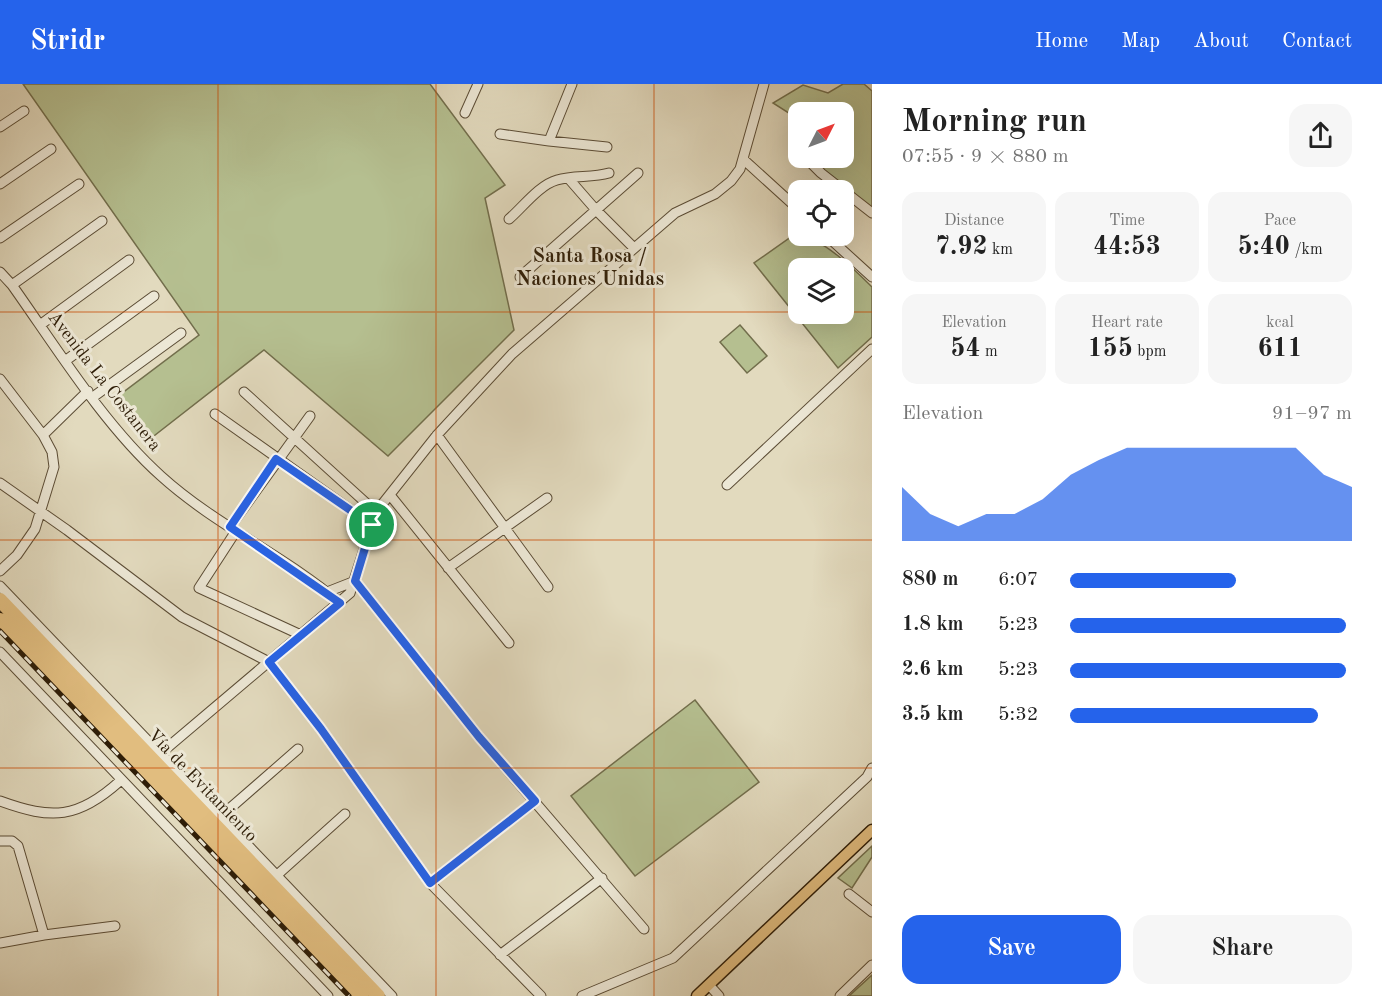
<!DOCTYPE html>
<html lang="en">
<head>
<meta charset="utf-8">
<style>
  :root { --surface:#fff; --page:#f6f6f6; --text:#222; --muted:#767676; --accent:#2563eb }
  body { margin:0; font-family:"Old Standard TT",serif; background:var(--page); color:var(--text); height:100vh; display:flex; flex-direction:column; font-size:22px; white-space:nowrap }
  * { box-sizing:border-box; margin:0 }
  p { font-size:20px; color:var(--muted) }
  .icon { flex:none; width:33px; height:33px; fill:none; stroke:currentColor; stroke-width:2; stroke-linecap:round; stroke-linejoin:round }
  .map { position:relative; flex:1; overflow:hidden }
  .drawer { display:flex; flex-direction:column; background:var(--surface); width:510px }
  .drawer>* { flex:none }
  .needle { width:39px; rotate:48deg }
  .buttons { position:absolute; left:788px; top:18px; display:grid; gap:12px }
  .buttons a { display:grid; place-items:center; width:66px; height:66px; border-radius:12px; background:var(--surface); box-shadow:0 6px 24px #0002; font-size:30px }
  .pin { position:absolute; display:grid; place-items:center; width:51px; height:51px; color:#fff; margin:-26px; border:3px solid #fff; border-radius:50%; box-shadow:0 2px 6px #0007 }
  .round { display:grid; place-items:center; flex:none; width:63px; height:63px; border-radius:18px; background:var(--page) }
  .overview { display:flex; align-items:center; justify-content:space-between; height:102px; padding:0 30px }
  h1 { font-size:33px; font-weight:800; line-height:45px }
  .metrics { display:grid; grid-template-columns:repeat(3,1fr); gap:9px; height:102px; padding:6px 30px }
  .metrics div { display:grid; align-content:center; border-radius:15px; background:var(--page); text-align:center }
  .metrics b { font-size:26px; font-weight:800 }
  .metrics small { font-size:16px; font-weight:400 }
  .metrics p { font-size:16px }
  .chart { height:168px; padding:12px 30px }
  .chart p { display:flex; justify-content:space-between }
  .chart svg { width:100%; height:108px; margin-top:6px; fill:var(--accent); opacity:.7 }
  .cta { display:flex; gap:12px; margin-top:auto; padding:12px 30px }
  .cta a { flex:1; height:69px; border-radius:18px; background:var(--accent); color:#fff; font-size:24px; font-weight:800; line-height:69px; text-align:center }
  .cta a+a { background:var(--page); color:var(--text) }
  ul { padding:0 30px; list-style:none; font-size:20px }
  li { display:grid; grid-template-columns:96px 72px 1fr; align-items:center; height:45px }
  li i { height:15px; border-radius:8px; background:var(--accent) }
  header { display:flex; align-items:center; gap:36px; box-sizing:border-box; height:84px; padding:0 30px; background:var(--accent); color:#fff }
  header strong { font-size:28px }
  nav { display:flex; gap:33px; margin-inline-start:auto; font-size:21px }
  main { display:flex; flex:1; min-height:0 }
  .map>svg:first-child { display:block }
</style>
</head>
<body>
<header>
<strong>Stridr</strong>
<nav><a>Home</a><a>Map</a><a>About</a><a>Contact</a></nav>
</header>
<main>
<div class="map">
<svg width="872" height="912" viewBox="0 0 872 912">
  <rect width="100%" height="100%" fill="#e2dabe"/>
  <filter id="stains"><feTurbulence type="fractalNoise" baseFrequency=".00333" numOctaves="4"/><feColorMatrix values="0 0 0 0 .2 0 0 0 0 .09 0 0 0 0 .02 0 0 0 .5 -.17"/></filter>
  <radialGradient id="worn" r=".72"><stop offset=".6" stop-color="#630" stop-opacity="0"/><stop offset="1" stop-color="#630" stop-opacity=".3"/></radialGradient>
  <path fill="#b5bf90" stroke="#726e4c" stroke-width="1.5" fill-rule="evenodd" d="M 23,0 L 430,0 L 505,101 L 485,114 L 514,246 L 388,372 L 264,266 L 150,355 L 117,313 L 199,251 Z
    M 843,0 L 864,0 L 872,7 L 872,130 L 804,74 L 843,74 L 843,28 L 798,28 L 798,35 L 773,19 L 803,1 L 828,9 Z
    M 798,148 L 798,152 C 821,152 856,187 872,203 L 872,253 L 838,284 L 754,179 ZM 798,184 L 843,184 L 843,230 L 798,230 Z
    M 740,241 L 767,272 L 747,289 L 720,258 Z
    M 695,616 L 759,698 L 635,792 L 571,712 Z
    M 872,762 L 872,773 L 852,804 L 838,794 Z
    M 872,891 L 872,912 L 849,912 Z"/>
  <g fill="none" stroke-linecap="round" stroke-linejoin="round">
    <g stroke="#5b4c35" stroke-width="11">
      <path id="minor" d="M 572,0 L 549,57 L 607,63
        M 465,29 L 478,0
        M 0,43 L 24,27
        M 500,50 L 549,57
        M 806,74 L 821,89 L 872,129
        M 743,75 L 798,125
        M 569,95 L 596,126 L 638,89
        M 0,100 L 51,65
        M 509,135 C 523,123 539,101 557,96 C 574,91 592,94 609,89
        M 827,152 L 872,193
        M 0,154 L 79,100
        M 0,188 L 12,201 C 56,263 104,341 161,392 C 215,441 285,472 340,519
        M 520,193 L 596,126 L 634,164
        M 12,201 L 102,137
        M 40,241 L 129,176
        M 65,277 L 154,212
        M 0,295 L 43,351
        M 244,308 L 376,428
        M 93,313 L 181,249
        M 215,330 L 372,441
        M 437,351 L 548,503
        M 0,399 L 67,446 L 182,533 L 269,578 L 321,645 L 430,799 L 541,912
        M 727,401 L 872,265
        M 390,411 L 509,559
        M 230,443 L 310,332
        M 236,447 L 199,504 L 301,551
        M 448,484 L 547,414
        M 0,487 L 17,471 L 35,445 L 54,383 L 52,368 L 43,351 L 88,307
        M 0,502 L 392,912
        M 327,508 L 355,497 L 479,653 L 644,845
        M 0,568 L 328,912
        M 161,669 L 350,509 L 376,428 L 437,351 L 512,270 L 675,129 L 715,110 L 731,97 L 740,85 L 764,0
        M 0,717 C 52,736 78,735 120,697
        M 220,733 L 298,665
        M 0,757 L 12,757 L 18,762 L 44,851 L 0,859
        M 276,792 L 345,730
        M 430,799 L 535,717
        M 849,810 L 872,828
        M 44,851 L 115,842
        M 500,871 L 602,794
        M 709,901 L 719,912
        M 582,912 L 673,874 L 867,693 L 872,684
        M 840,912 L 872,881"/>
    </g>
    <g stroke="#2e1d07" stroke-width="13">
      <path id="major" d="M 697,912 L 872,746"/>
    </g>
    <g stroke="#2e1d07" stroke-width="16">
      <path id="highway" d="M 0,516 L 378,912
        M 0,536 L 361,912"/>
    </g>
    <use href="#minor" stroke="#ece7d5" stroke-width="9"/>
    <use href="#major" stroke="#e1bd7f" stroke-width="10"/>
    <use href="#highway" stroke="#e1bd7f" stroke-width="14"/>
    <g stroke="#2e1d07" stroke-width="5">
      <path id="rail" d="M 0,547 L 349,912"/>
    </g>
    <use href="#rail" stroke="#ece7d5" stroke-width="3" stroke-dasharray="9" stroke-linecap="butt"/>
  </g>
  <g fill="none" stroke-linecap="round" stroke-linejoin="round">
    <g stroke="#fff" stroke-width="12">
      <path id="route" d="M 276,375 L 372,441 L 355,497 L 479,653 L 535,717 L 430,799 L 321,645 L 269,578 L 340,519 L 230,443 Z"/>
    </g>
    <use href="#route" stroke="#2563eb" stroke-width="8"/>
  </g>
  <path fill="none" stroke="#cc500b" stroke-width="1.5" stroke-opacity="0.55" d="M 218,0 L 218,912M 436,0 L 436,912M 654,0 L 654,912M 0,228 L 798,228M 843,228 L 872,228M 0,456 L 872,456M 0,684 L 872,684"/>
  <g text-anchor="middle" stroke-width="6" stroke-linejoin="round" paint-order="stroke">
    <g font-size="18" fill="#2e1d07" stroke="#ece7d5">
      <text transform="translate(105 297) rotate(52)" y="6">Avenida La Costanera</text>
      <text transform="translate(203 701) rotate(46)" y="6">Vía de Evitamiento</text>
    </g>
    <g font-size="20" font-weight="bold" fill="#2e1d07" stroke="#ece7d5">
      <text x="590" y="178">Santa Rosa /<tspan x="590" dy="23">Naciones Unidas</tspan></text>
    </g>
  </g>
  <rect width="100%" height="100%" filter="url(#stains)"/>
  <rect width="100%" height="100%" fill="url(#worn)"/>
</svg>
<div class="buttons">
<a><svg class="needle" viewBox="-14 -14 28 28"><path d="M0-13l5 13h-10z" fill="#e53935"/><path d="M0 13l5-13h-10z" fill="#767676"/></svg></a>
<a><svg class="icon" aria-label="locate" viewBox="0 0 24 24"><circle cx="12" cy="12" r="6"/><path d="M12 2v4M12 18v4M2 12h4M18 12h4"/></svg></a>
<a><svg class="icon" aria-label="layers" viewBox="0 0 24 24"><path d="M12 4l9 5-9 5-9-5zM3 14l9 5 9-5"/></svg></a>
</div>
<div class="pin" style="left:372px;top:441px;background:#1e9e55"><svg class="icon" aria-label="arrive" viewBox="0 0 24 24"><path d="M6 21V4h12l-3 4 3 4H6"/></svg></div>
</div>
<section class="drawer">
<div class="overview"><div><h1>Morning run</h1><p>07:55 · 9 × 880 m</p></div><a class="round"><svg class="icon" aria-label="share" viewBox="0 0 24 24"><path d="M12 15V3M7 8l5-5 5 5M5 13v7h14v-7"/></svg></a></div>
<div class="metrics">
<div><p>Distance</p><b>7.92<small> km</small></b></div>
<div><p>Time</p><b>44:53</b></div>
<div><p>Pace</p><b>5:40<small> /km</small></b></div>
</div>
<div class="metrics">
<div><p>Elevation</p><b>54<small> m</small></b></div>
<div><p>Heart rate</p><b>155<small> bpm</small></b></div>
<div><p>kcal</p><b>611</b></div>
</div>
<div class="chart"><p><span>Elevation</span>91–97 m</p>
<svg viewBox="0 0 160 44" preserveAspectRatio="none"><path d="M0 44V22L10 33L20 38L30 33L40 33L50 27L60 17L70 11L80 6L90 6L100 6L110 6L120 6L130 6L140 6L150 17L160 22V44z"/></svg>
</div>
<ul>
<li><b>880 m</b>6:07<i style="width:59%"></i></li>
<li><b>1.8 km</b>5:23<i style="width:98%"></i></li>
<li><b>2.6 km</b>5:23<i style="width:98%"></i></li>
<li><b>3.5 km</b>5:32<i style="width:88%"></i></li>
</ul>
<div class="cta"><a>Save</a><a>Share</a></div>
</section>
</main>
</body>
</html>
